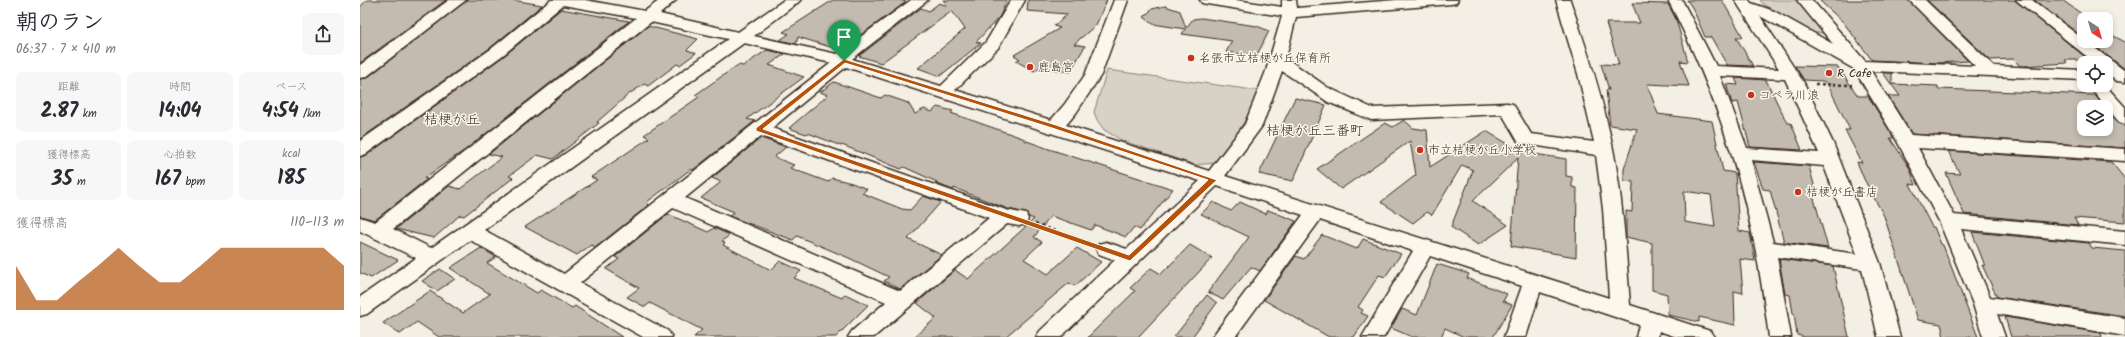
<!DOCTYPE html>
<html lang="ja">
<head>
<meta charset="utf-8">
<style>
  :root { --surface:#fff; --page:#f7f7f7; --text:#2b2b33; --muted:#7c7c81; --accent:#b45309 }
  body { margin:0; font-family:Kalam,"Klee One",sans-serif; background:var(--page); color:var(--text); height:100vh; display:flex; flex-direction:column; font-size:15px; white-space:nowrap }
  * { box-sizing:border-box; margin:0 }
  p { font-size:13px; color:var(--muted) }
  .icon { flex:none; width:22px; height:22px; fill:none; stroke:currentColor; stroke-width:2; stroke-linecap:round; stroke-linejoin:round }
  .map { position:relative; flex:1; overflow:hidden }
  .drawer { display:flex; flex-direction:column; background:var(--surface); width:360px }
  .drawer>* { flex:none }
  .needle { width:26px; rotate:143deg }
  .tools { position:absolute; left:1717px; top:12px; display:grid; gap:8px }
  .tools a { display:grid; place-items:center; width:36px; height:36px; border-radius:8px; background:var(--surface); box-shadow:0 2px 6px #0003; font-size:20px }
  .pin { position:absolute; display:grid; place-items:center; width:34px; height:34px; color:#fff; margin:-41px -17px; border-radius:50% 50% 50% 0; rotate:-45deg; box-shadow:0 0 4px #0007 }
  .pin .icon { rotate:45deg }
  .round { display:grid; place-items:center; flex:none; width:42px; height:42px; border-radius:8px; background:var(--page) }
  .head { display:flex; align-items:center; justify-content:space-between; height:68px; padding:0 16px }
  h1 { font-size:22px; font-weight:600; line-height:30px }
  .figures { display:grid; grid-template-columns:repeat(3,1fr); gap:6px; height:68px; padding:4px 16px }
  .figures div { display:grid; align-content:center; border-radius:8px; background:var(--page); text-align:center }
  .figures b { font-size:20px; font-weight:600 }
  .figures small { font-size:11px; font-weight:400 }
  .figures p { font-size:11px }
  .chart { height:112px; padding:8px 16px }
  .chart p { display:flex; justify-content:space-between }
  .chart svg { width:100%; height:72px; margin-top:4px; fill:var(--accent); opacity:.7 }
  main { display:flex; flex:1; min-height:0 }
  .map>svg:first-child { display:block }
</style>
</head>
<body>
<main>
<section class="drawer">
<div class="head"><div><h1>朝のラン</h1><p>06:37 · 7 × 410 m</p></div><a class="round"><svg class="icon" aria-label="share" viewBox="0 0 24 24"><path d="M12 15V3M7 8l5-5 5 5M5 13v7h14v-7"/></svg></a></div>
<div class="figures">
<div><p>距離</p><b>2.87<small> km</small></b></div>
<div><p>時間</p><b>14:04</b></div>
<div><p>ペース</p><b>4:54<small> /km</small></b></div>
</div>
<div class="figures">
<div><p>獲得標高</p><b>35<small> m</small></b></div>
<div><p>心拍数</p><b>167<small> bpm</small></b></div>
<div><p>kcal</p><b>185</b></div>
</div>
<div class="chart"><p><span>獲得標高</span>110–113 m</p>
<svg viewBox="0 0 160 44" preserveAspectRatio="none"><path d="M0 44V17L10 38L20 38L30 27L40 17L50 6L60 17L70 27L80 27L90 17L100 6L110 6L120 6L130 6L140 6L150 6L160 17V44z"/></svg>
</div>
</section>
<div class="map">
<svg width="1765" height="337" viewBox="0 0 1765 337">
  <rect width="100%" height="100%" fill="#f3efe4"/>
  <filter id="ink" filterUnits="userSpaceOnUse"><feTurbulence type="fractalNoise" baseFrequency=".025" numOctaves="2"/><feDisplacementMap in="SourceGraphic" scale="8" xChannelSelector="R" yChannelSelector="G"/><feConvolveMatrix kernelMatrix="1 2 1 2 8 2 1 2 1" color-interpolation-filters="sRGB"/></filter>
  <g filter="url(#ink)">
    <path fill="#d8d1c6" stroke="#8a7e72" d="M 1400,0 L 1437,0 L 1464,33 L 1454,33 L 1404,5 Z
      M 747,70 L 901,91 L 880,129 L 861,156 L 855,163 L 835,165 L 763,141 L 744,130 L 737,120 L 734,112 Z"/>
    <path fill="#c3bbb0" stroke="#3b2a1e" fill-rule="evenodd" d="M 7,0 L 86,0 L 0,63 L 0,7 Z
      M 107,0 L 152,0 L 182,5 L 130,48 L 0,139 L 0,79 L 7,78 Z
      M 473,0 L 540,0 L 546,2 L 480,50 L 438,37 L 436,44 L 420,40 L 429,34 L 423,32 Z
      M 583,0 L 647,0 L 640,16 L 616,42 L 621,43 L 580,76 L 558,68 L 605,29 L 592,11 L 521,63 L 499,56 L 561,8 L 569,11 L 579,3 L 588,6 Z
      M 668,0 L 747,0 L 736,25 L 714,44 L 725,46 L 710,72 L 681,67 L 674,71 L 656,61 L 660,59 L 654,55 L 700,28 L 694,26 L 708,14 L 667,11 Z
      M 1327,0 L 1362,0 L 1383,37 L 1376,37 L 1393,66 L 1367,65 L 1351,37 L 1345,37 L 1333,9 Z
      M 1459,0 L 1548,0 L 1608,61 L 1578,63 L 1512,60 L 1483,22 Z
      M 1567,0 L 1655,0 L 1729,60 L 1705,60 L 1707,63 L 1664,66 L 1660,66 L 1653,59 L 1630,60 Z
      M 1674,0 L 1702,0 L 1729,19 L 1724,19 L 1724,38 Z
      M 1272,3 L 1308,4 L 1316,19 L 1328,62 L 1320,61 L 1329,86 L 1287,84 L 1298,114 L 1352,121 L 1363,171 L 1375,173 L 1379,231 L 1390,233 L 1395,261 L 1380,259 L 1383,293 L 1374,291 L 1375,325 L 1339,317 L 1339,322 L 1308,315 L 1307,294 L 1292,290 L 1292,243 L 1266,237 L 1266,211 L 1272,212 L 1273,182 L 1264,181 L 1264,169 L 1277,129 L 1250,125 L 1246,90 L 1249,90 L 1241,64 L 1259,65 L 1246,23 L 1280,23 ZM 1324,191 L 1351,195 L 1355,227 L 1325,222 Z
      M 805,6 L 820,11 L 826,28 L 833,19 L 841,18 L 897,26 L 909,31 L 896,57 L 866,52 L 872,41 L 822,34 L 825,29 L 793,24 L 784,17 L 792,9 Z
      M 201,9 L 269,21 L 105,150 L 64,178 L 67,179 L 15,220 L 0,216 L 0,157 L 7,155 L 144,56 Z
      M 288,26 L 338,39 L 327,50 L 336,53 L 320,65 L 317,64 L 288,86 L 284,84 L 269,94 L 237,122 L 239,123 L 193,159 L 177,155 L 149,176 L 153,178 L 104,216 L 100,215 L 74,238 L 36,229 L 89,186 L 100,189 L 142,157 L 129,154 Z
      M 1746,32 L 1765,42 L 1765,69 L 1728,41 L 1746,41 Z
      M 407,50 L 425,54 L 409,65 L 444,77 L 387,119 L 395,121 L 333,170 L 331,169 L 287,202 L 289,205 L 236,247 L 231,245 L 217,255 L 165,227 L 237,180 L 231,177 L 289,138 L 284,135 L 339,97 L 335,95 L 378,65 L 383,66 Z
      M 1435,66 L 1478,67 L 1498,96 L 1508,96 L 1534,138 L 1530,138 L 1549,167 L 1556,185 L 1550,184 L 1572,227 L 1574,227 L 1581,244 L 1583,245 L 1618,337 L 1584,337 L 1581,324 L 1558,320 L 1524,216 L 1504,179 L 1497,162 L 1502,163 L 1485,130 L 1490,130 L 1467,83 L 1463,81 L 1444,80 Z
      M 1523,73 L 1532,73 L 1532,84 L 1578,86 L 1578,89 L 1735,95 L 1744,107 L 1724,107 L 1724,129 L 1746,129 L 1746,109 L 1758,123 L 1765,125 L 1765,148 L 1552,134 L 1528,96 L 1540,96 Z
      M 1375,78 L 1406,80 L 1427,123 L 1431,123 L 1442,150 L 1390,147 L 1378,102 L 1372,103 L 1366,84 L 1378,85 Z
      M 474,82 L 521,98 L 525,95 L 548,103 L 555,114 L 564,109 L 572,112 L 577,107 L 593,111 L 591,113 L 665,139 L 664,140 L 689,149 L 813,189 L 780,230 L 774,227 L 766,237 L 735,225 L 731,230 L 691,216 L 674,237 L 682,242 L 664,259 L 688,274 L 717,248 L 741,262 L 715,286 L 709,283 L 645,337 L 554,337 L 576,318 L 557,303 L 595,270 L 608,279 L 674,219 L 669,217 L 666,213 L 648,209 L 594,188 L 593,190 L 575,183 L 577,182 L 544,167 L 541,169 L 482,145 L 481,146 L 448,133 L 446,134 L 429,128 L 468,95 L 460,92 Z
      M 935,98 L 966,105 L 933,181 L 899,174 Z
      M 1044,120 L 1053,128 L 1067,130 L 1070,167 L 1126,131 L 1162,152 L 1206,159 L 1206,176 L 1212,177 L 1212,187 L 1217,188 L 1216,257 L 1151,246 L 1158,158 L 1113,201 L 1148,225 L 1118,245 L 1091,227 L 1113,170 L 1102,165 L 1072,215 L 1067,212 L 1053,223 L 1021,202 L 1056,175 L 1050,141 L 981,189 L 957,169 L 1025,123 L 1033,127 Z
      M 401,138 L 426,147 L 414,157 L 434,165 L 430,168 L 468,182 L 472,178 L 492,183 L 507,189 L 502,193 L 542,209 L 550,210 L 563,196 L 581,202 L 548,239 L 582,255 L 540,289 L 524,281 L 529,277 L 489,258 L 437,236 L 433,240 L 369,216 L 374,212 L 341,198 L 361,182 L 352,178 Z
      M 1588,151 L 1751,162 L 1765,179 L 1765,222 L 1714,218 L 1718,225 L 1604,214 L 1586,173 L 1600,174 Z
      M 1394,162 L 1449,166 L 1457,196 L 1453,195 L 1468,248 L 1424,242 L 1410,190 L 1403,189 Z
      M 853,202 L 871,211 L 880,202 L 906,214 L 908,210 L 936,221 L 900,271 L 891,267 L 863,300 L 848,292 L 889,237 L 841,214 Z
      M 308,214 L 348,232 L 354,228 L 370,235 L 362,241 L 365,243 L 363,245 L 411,270 L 420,261 L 441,271 L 434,278 L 482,298 L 485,294 L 508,305 L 476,337 L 334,337 L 342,330 L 290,303 L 285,307 L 267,297 L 279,288 L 246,269 L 259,259 L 255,257 Z
      M 1612,232 L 1729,243 L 1732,248 L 1765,251 L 1765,316 L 1637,297 L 1622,265 L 1625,266 Z
      M 962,235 L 997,249 L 1003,239 L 1041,254 L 1025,277 L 1019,275 L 998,307 L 1003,310 L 1001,313 L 1008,316 L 994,337 L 969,337 L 904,300 L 936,256 L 944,259 Z
      M 0,242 L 38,260 L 11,278 L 0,273 Z
      M 830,245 L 852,258 L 778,337 L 728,337 L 775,291 L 770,288 L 791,268 L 801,274 Z
      M 121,248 L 136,257 L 127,263 L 177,293 L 181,290 L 212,308 L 215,306 L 262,337 L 79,337 L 57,322 L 40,334 L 23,323 L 70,291 L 103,313 L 130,294 L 90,268 Z
      M 1419,259 L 1473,266 L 1489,337 L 1445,337 L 1437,335 L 1434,313 L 1433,313 L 1430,295 L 1425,294 Z
      M 1077,264 L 1109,274 L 1107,278 L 1147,294 L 1143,301 L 1152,305 L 1133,337 L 1104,337 L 1085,328 L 1081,337 L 1052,337 L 1031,328 L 1042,309 L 1057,315 Z
      M 80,269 L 95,279 L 77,291 L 62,281 Z
      M 847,295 L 857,303 L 832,337 L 814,337 Z
      M 1645,317 L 1741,333 L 1742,337 L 1651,337 Z"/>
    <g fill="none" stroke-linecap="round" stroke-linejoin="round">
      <g stroke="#3b2a1e" stroke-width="3">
        <path id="minor" d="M 89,0 L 106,0 L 6,77 L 0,78 L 0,65 Z
          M 191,0 L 225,0 L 285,11 L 300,0 L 316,0 L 300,14 L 378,32 L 424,0 L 441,0 L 394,36 L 477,54 L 551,0 L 568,0 L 492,59 L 581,86 L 626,42 L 651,0 L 665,0 L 638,48 L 595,90 L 691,120 L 704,105 L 725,75 L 754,0 L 768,0 L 741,75 L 716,113 L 706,125 L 849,171 L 885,124 L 906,71 L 922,16 L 847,4 L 842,3 L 840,0 L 876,0 L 922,7 L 922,0 L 936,0 L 937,8 L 1036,0 L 1098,0 L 1096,3 L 1091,4 L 936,17 L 926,58 L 967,87 L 1012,108 L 1147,103 L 1153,104 L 1171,134 L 1234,142 L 1218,74 L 1196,0 L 1210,0 C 1227,49 1243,98 1253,149 C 1263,199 1266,253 1270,305 L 1350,331 L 1354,337 L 1317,337 L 1299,331 L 1298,337 L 1276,337 L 1279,325 L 1180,292 L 1166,337 L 1144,337 L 1162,286 L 1070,256 L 1024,337 L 1002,337 L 1053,251 L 960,220 L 875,337 L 852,337 L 943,215 L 857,186 L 701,337 L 676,337 L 680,331 L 755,260 L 739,254 L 736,249 L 739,244 L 746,242 L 767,249 L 840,181 L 486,67 L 412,128 L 646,210 L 666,214 L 668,219 L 666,224 L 659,226 L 647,224 L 514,337 L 488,337 L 492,331 L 526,302 L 313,208 L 220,283 L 308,331 L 312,337 L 283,337 L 110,240 L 7,314 L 0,316 L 0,297 L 56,258 L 0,231 L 0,217 L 15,222 L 276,18 L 203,5 L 143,55 L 6,154 L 0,156 L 0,141 L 131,49 ZM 291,22 L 368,39 L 71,248 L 33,229 ZM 384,43 L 471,63 L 204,274 L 124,230 ZM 922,71 L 968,102 L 1011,120 L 1142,114 L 1159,143 L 1236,155 L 1243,209 L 1249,298 L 865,176 L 902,126 ZM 401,136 L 629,218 L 540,291 L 325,198 Z
          M 1308,0 L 1322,0 L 1356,66 L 1419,69 L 1375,0 L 1389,0 L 1391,3 L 1414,11 L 1473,44 L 1437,0 L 1452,0 L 1505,61 L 1615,66 L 1549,0 L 1565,0 L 1634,66 L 1724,70 L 1724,80 L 1511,71 L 1551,135 L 1765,149 L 1765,161 L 1558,148 L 1594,215 L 1765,231 L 1765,245 L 1601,229 L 1630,297 L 1765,318 L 1765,336 L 1637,314 L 1645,337 L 1623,337 L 1613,304 L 1579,221 L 1537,141 L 1494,69 L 1400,16 L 1444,83 L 1473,143 L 1520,263 L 1540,337 L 1518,337 L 1502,269 L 1417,257 L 1431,337 L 1409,337 C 1405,307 1401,277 1395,247 C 1378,161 1349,78 1308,0 ZM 1360,76 L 1425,79 L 1459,153 L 1387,148 ZM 1391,160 L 1464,166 L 1497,254 L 1413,242 Z
          M 1656,0 L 1672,0 L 1765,71 L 1765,82 L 1757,81 L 1746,72 L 1746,63 L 1735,63 Z
          M 1728,85 L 1745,85 L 1765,107 L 1765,124 L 1759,122 Z"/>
      </g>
      <path stroke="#3b2a1e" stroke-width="2.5" stroke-dasharray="3 3" stroke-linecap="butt" d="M 1455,84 L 1492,85
        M 675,224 L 729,243"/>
      <use href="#minor" fill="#fbf7ec" fill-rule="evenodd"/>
    </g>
  </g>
  <path fill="#b45309" stroke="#fff" fill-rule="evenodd" d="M 484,59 L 696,125 L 857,180 L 770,261 L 396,131 L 396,128 ZM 485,63 L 692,128 L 848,180 L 769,255 L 403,129 Z"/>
  <g fill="#c8321e" stroke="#fbf7ec" stroke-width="1.5">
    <circle cx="831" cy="58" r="4"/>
    <circle cx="670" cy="67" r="4"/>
    <circle cx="1469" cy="73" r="4"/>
    <circle cx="1391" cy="95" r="4"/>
    <circle cx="1060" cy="150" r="4"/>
    <circle cx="1438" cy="192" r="4"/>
  </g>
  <g text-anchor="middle" stroke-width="3" stroke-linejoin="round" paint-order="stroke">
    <g font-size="12" fill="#3b2a1e" stroke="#fbf7ec" text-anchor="start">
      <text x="839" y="62">名張市立桔梗が丘保育所</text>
      <text x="678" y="71">鹿島宮</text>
      <text x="1477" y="77">R Cafe</text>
      <text x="1399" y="99">コペラ川浪</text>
      <text x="1068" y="154">市立桔梗が丘小学校</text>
      <text x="1446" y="196">桔梗が丘書店</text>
    </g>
    <g font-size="14" fill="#3b2a1e" stroke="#fbf7ec">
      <text x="92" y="124">桔梗が丘</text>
      <text x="955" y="135">桔梗が丘三番町</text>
    </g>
  </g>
</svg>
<div class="tools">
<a><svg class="needle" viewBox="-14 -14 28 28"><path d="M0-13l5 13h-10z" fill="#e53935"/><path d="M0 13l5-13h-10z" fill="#7c7c81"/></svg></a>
<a><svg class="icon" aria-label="locate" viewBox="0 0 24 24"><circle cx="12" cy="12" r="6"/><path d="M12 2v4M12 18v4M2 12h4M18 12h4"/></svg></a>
<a><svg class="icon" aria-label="layers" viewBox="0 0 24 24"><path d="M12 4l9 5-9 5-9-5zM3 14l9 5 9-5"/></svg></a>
</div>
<div class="pin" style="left:484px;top:61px;background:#1e9e55"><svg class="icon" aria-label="arrive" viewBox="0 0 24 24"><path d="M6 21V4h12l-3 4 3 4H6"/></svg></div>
</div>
</main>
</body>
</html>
